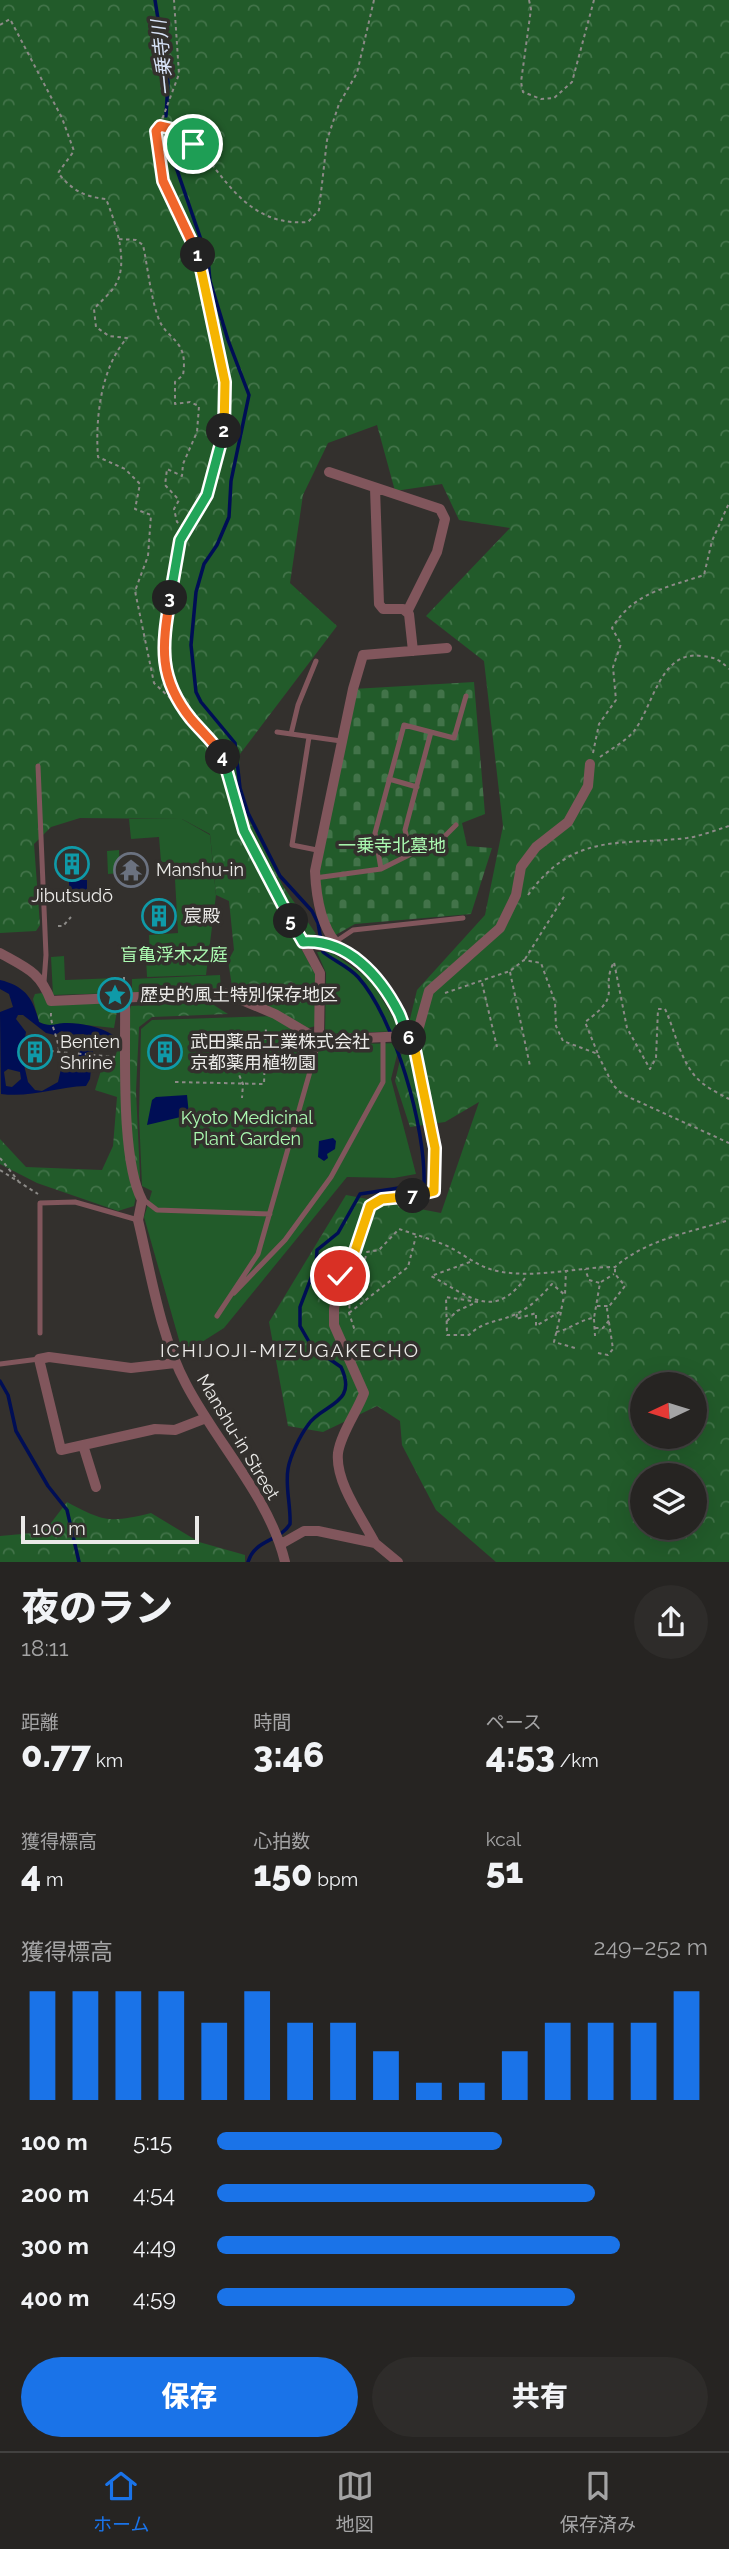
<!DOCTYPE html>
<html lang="ja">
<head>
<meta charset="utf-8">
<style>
  :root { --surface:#262422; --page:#2e2c2a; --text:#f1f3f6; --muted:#a4a4a5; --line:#424140; --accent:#1a73e8 }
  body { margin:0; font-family:Raleway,"Noto Sans JP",sans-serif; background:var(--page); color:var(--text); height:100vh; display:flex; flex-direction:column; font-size:26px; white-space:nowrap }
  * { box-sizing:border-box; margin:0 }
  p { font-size:23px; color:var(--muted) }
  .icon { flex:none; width:38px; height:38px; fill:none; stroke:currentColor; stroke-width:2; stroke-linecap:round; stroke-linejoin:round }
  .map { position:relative; height:1562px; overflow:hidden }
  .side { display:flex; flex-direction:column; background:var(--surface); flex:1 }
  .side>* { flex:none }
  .needle { width:46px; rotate:266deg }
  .fabs { position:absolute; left:630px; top:1372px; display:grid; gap:14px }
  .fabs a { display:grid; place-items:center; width:77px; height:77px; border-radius:50%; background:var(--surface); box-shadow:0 7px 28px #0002,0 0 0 2px var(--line); font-size:35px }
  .scale { position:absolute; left:21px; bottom:18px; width:178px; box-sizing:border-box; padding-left:7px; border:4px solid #ebeae8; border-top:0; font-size:19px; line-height:24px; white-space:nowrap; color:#ebeae8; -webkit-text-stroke:5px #33302d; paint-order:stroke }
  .pin { position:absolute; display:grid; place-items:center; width:60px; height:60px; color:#fff; margin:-30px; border:4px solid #fff; border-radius:50%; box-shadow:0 2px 7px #0007 }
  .km { position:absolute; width:35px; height:35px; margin:-18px; border-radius:50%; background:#222; color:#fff; font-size:19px; line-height:35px; text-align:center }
  .round { display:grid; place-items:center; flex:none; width:74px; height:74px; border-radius:37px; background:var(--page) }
  .summary { display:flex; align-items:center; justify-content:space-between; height:119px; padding:0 21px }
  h1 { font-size:38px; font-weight:800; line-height:52px }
  .figures { display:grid; grid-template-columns:repeat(3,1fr); gap:10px; height:119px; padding:7px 21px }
  .figures div { display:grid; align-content:center }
  .figures b { font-size:35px; font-weight:800 }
  .figures small { font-size:19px; font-weight:400 }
  .figures p { font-size:19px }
  .chart { height:196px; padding:14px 21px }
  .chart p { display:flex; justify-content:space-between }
  .chart svg { width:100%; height:126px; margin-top:7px; stroke:var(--accent); stroke-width:6 }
  .button { display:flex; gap:14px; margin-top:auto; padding:14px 21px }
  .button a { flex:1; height:80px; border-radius:42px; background:var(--accent); color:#fff; font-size:28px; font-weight:800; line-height:80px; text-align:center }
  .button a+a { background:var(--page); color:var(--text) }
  ul { padding:0 21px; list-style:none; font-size:23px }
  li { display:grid; grid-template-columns:112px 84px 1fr; align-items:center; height:52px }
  li i { height:18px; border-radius:9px; background:var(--accent) }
  .dock { display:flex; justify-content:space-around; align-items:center; height:98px; border-top:2px solid var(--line); background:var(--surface); font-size:19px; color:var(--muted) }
  .dock a { display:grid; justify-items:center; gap:4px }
  .dock .on { color:var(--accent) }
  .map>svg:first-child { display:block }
</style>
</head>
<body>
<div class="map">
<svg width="729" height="1562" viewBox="0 0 729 1562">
  <defs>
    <pattern id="forest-crowns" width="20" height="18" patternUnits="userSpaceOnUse" patternTransform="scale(1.75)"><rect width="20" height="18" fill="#225b2a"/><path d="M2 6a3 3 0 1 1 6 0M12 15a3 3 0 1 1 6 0" fill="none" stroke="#427349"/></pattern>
    <pattern id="cemetery-stones" width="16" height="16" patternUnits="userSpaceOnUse" patternTransform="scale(1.75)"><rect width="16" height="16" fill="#225b2a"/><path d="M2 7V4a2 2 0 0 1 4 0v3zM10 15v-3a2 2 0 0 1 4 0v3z" fill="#427349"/></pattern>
  </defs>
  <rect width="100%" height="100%" fill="#33302d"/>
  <path fill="url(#forest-crowns)" fill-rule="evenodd" d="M 0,0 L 729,0 L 729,1562 L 496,1562 L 436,1510 L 402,1445 L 400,1421 L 377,1406 L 323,1432 L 288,1426 L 269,1322 L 346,1195 L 441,1213 L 479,1102 L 445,1122 L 410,1127 L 395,1081 L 417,990 L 485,915 L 503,826 L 484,661 L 426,616 L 510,528 L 459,520 L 442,484 L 395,491 L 377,425 L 328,443 L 303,495 L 290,583 L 337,626 L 240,754 L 238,788 L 248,818 L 283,886 L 316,934 L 297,941 L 318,979 L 316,1026 L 308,1028 L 232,986 L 228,961 L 234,950 L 229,901 L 216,895 L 210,834 L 182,819 L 80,818 L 51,827 L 34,844 L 40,925 L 36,931 L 0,933 ZM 642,1384 L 695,1384 L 695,1437 L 642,1437 ZM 642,1475 L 695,1475 L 695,1528 L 642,1528 Z
    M 42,993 L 45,996 L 115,1003 L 118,1005 L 114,1028 L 67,1023 L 52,1028 L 39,1022 L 33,999 L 35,994 Z
    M 209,1002 L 228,1014 L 152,1017 L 139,1027 L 136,1091 L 140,1177 L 134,1206 L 118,1211 L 37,1183 L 0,1164 L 0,1139 L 26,1167 L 102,1170 L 113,1146 L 117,1097 L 95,1090 L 103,1064 L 113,1064 L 131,1006 Z
    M 67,1502 C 104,1522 110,1523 151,1513 L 199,1542 L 245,1555 L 245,1562 L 0,1562 L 0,1536 L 44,1532 Z"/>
  <path fill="url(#cemetery-stones)" d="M 474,682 L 485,814 L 462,823 L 467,846 L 492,848 L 471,914 L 355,924 L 332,937 L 315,871 L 353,689 Z"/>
  <path fill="#225b2a" d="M 129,819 L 182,819 L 210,835 L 216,895 L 206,975 L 147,977 L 146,958 L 150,958 L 149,935 L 178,933 L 174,862 L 161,862 L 159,837 L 131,839 Z
    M 119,850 L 120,873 L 108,874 L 107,851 Z
    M 330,951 L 371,980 L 401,1031 L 325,1034 L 326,973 L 317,952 Z
    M 64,956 L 65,980 L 117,978 L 118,993 L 53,995 L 51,957 Z
    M 220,975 L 221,989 L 132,993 L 132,979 Z
    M 274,1016 L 317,1045 L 400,1043 L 391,1079 L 416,1174 L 394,1178 L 347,1177 L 224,1328 L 183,1354 L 144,1217 L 152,1191 L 142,1186 L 139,1115 L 141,1029 L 152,1020 Z"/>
  <path fill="#000e55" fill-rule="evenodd" d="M 69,880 L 87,880 L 87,891 L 69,892 Z
    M 0,980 C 25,986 33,998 39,1022 C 52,1028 54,1023 67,1023 C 82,1023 101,1027 113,1035 L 115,1042 L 111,1048 L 93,1048 L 90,1079 L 86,1086 C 56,1087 31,1098 1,1094 L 0,1012 L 13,1007 L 9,994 L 0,989 ZM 18,1015 L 23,1015 L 46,1033 L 55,1035 L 62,1031 L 66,1035 L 84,1034 L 77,1063 L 71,1071 L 61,1069 L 58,1082 L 42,1091 L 35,1090 L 28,1082 L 22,1056 L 26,1032 L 16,1019 ZM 8,1069 L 20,1072 L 21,1079 L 12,1087 L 6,1086 L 4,1072 Z
    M 187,1095 L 189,1115 L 147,1125 L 152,1100 L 156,1097 Z
    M 333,1138 L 336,1141 L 335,1149 L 327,1154 L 328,1158 L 324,1161 L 318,1157 L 319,1141 Z"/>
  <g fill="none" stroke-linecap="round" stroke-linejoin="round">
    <path stroke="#000e55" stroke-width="3.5" d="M 155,0 L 168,82 L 166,116
      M 166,138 L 208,260 L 210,281 L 228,340 L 249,395 L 231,481 L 229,517 L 217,545 L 204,564 L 196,592 L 191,645 L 196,692 L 201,702 L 235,743 L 240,788 L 248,813 L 280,876 L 312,911 L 318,923 L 323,952 C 334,961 348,966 358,977 C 395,1018 426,1129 424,1184 L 360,1194 L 338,1233 L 317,1250 L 316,1265 L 300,1307 L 300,1326 L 312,1347 L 341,1367 C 359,1405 321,1404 308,1425 C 300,1436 290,1456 288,1469 C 285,1487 291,1506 290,1524 C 279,1542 255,1539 248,1562
      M 0,1381 L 8,1395 L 16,1431 L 48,1486 L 67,1510 L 79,1562"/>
    <path stroke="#8c8a87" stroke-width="2" stroke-dasharray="3.5 3.5" stroke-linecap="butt" d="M 529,0 L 531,9 L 521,82 L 523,92 L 541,99 L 554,98 L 572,82 L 594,0
      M 0,25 L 10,19 L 62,118 L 74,151 L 58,173 C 72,190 84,197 106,199 C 115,221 129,262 116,284 C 111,293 101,301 94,309 L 96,327 L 109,336 L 127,338 C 101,367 95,419 98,457 L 125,469 L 140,484 L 135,509 L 151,515 L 148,556 L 135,591 L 154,683 L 182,709
      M 160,125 L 179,74 L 174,0
      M 119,239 L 136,240 L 143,245 C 148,268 150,294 158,317 C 166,341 189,338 183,375 L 175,382 L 175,404 L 190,402 L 199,406 L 197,432 L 183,464 L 182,476 L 167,469 L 165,485 L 179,500 L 174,509 L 177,522 L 185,527
      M 593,753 L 599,724 L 616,700 L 613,667 L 621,644 L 612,628 C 634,592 666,588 704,575 L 712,541 L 729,503
      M 600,757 C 611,749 626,741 634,731 C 653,707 660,650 701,656 C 714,657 719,659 729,669
      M 528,895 C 574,831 621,846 687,838 C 701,836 716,830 729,826
      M 290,920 L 244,830 L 224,758 L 184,710 L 166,671 L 163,639 L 176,556 L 186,528 L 207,495 L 223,436 L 227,399 L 197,249 L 163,181 L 156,131 L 160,126 C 213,129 224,229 308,222 L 319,210 L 327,140 L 339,104 L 357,73 L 374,0
      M 58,926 L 63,926 L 71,917
      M 525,959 L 565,895
      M 510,972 L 530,1066
      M 124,977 L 124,987
      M 482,983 L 497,1047
      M 445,993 L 510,971 L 524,960 L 541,963 L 555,1002 L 556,1026 L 563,1041 L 598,1054 L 585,1022 C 625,993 599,991 614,962 L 627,1028 L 650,1069 L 656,1058 L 658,1009 L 665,1009 C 676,1032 680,1064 701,1082 C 709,1089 720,1094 729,1099
      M 51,1013 C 50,1024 58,1037 59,1051
      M222 1048a9 9 0 1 1 18 0a9 9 0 1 1-18 0Z
      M 239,1048 L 305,1051
      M 50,1051 L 115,1057
      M 598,1055 L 613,1085 L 622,1094 L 729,1143
      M 231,1056 L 243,1084 L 242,1098
      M 175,1082 L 264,1084 L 266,1026
      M 0,1158 L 19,1182
      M 0,1170 L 38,1194
      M 470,1262 L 431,1276 C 470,1297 496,1322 527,1275
      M 601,1282 L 614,1274
      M 351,1284 L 349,1313 L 355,1331
      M 350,1296 L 355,1295 L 367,1252 L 379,1250 L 399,1229 C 414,1234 430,1239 445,1245 C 463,1253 477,1267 497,1271 C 536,1279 577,1267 615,1267 C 645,1240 691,1232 729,1220
      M 478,1302 L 446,1297 L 447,1335 L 469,1335 C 484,1320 501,1322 518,1313 C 532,1306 542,1295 552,1284 L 565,1295 L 566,1270
      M 597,1306 L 609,1306
      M 561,1312 L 554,1342 L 575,1348
      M 349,1313 L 408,1267 L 416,1236
      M 517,1314 L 516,1319 L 536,1313 L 536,1326 L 561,1311 L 564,1296
      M 594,1319 L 595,1336
      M 447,1321 L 457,1311 L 477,1302
      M 595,1328 L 603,1328 L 610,1319
      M 556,1332 C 571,1329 579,1320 594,1318 L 600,1283 L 589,1280 L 585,1269
      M 598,1353 L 608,1355 L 613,1349 L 607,1309 L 625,1286 L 615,1274 L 615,1268"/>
    <path stroke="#81565c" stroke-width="5" d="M 277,732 L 341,741
      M 291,734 L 298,705 L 316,661
      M 309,737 L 292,845 L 317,850
      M 38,766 L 46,955 L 44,982
      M 389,779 L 417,787
      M 411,854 L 405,830 L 431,732
      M 381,869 L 375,833 L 404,725 L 454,738 L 466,696
      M 315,878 L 381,869 L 443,838 L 456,825
      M 335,942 L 353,930 L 463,918
      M 144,1200 L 157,1210 L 270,1214
      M 234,1293 L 285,1240 L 331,1177 L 383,1082 L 383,1038
      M 217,1316 L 258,1254 L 319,1040
      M 40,1333 L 40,1203 L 75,1202 L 138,1220
      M 0,1364 L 39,1359"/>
    <path stroke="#81565c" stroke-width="10" d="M 329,472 L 440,509 L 445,519 L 437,552 L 407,612
      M 375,488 L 379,604 L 383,609 L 403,609 L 409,614 L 413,651
      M 297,930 L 320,973 L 319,1040
      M 303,942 L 340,949
      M 0,953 C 27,968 40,972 51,1001 L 225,993 L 275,1014 L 319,1040 L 407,1036
      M 125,998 C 126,1048 120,1159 142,1200 L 138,1220 C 151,1274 160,1335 186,1384 C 216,1442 270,1498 285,1562
      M 414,1045 L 429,991 L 500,928 L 516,895 L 521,867 L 536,847 L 568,822 L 588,786 L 590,764
      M 175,1363 L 131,1368 L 49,1357 L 39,1359 L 61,1450 L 155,1429 L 175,1430 L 206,1418
      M 83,1445 L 96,1487
      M 375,1543 C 362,1518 335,1482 338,1453 C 341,1433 357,1412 364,1393 L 334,1325 L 334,1309 L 340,1275 L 355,1251 L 370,1207 L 381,1199 L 434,1191 C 438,1129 420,1043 386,991 C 372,969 351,961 336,943 C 320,924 316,894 315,871 L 353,689 L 363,655 L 447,648
      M 281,1544 L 304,1531 L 318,1531 L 375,1543 L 398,1562"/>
  </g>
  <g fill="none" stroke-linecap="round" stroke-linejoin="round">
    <g stroke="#fff" stroke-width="14">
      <path id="split-1" d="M 193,144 L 177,130 L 160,126 L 156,131 L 163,181 L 198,255"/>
    </g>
    <g stroke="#fff" stroke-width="14">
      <path id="split-2" d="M 198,255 L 225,382 L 224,431"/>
    </g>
    <g stroke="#fff" stroke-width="14">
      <path id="split-3" d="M 170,598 L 180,540 L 207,495 L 224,431"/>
    </g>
    <g stroke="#fff" stroke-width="14">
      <path id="split-4" d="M 170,598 C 162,647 158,678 191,719 C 202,732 214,742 223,757"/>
    </g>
    <g stroke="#fff" stroke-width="14">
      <path id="split-5" d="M 223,757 L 244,831 L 291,921"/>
    </g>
    <g stroke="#fff" stroke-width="14">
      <path id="split-6" d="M 291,921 L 303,942 C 348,939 380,976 399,1013 C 403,1021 404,1031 409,1038"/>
    </g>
    <g stroke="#fff" stroke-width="14">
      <path id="split-7" d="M 409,1038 L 414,1045 L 435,1148 L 434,1191 L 413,1196"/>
    </g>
    <g stroke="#fff" stroke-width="14">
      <path id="split-8" d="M 340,1276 L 355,1251 L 370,1206 L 382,1199 L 413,1196"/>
    </g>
    <use href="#split-1" stroke="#f0652b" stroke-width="9"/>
    <use href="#split-2" stroke="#f5b400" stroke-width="9"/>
    <use href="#split-3" stroke="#22a559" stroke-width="9"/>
    <use href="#split-4" stroke="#f0652b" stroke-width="9"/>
    <use href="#split-5" stroke="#22a559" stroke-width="9"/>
    <use href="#split-6" stroke="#22a559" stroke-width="9"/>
    <use href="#split-7" stroke="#f5b400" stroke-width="9"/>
    <use href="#split-8" stroke="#f5b400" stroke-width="9"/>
  </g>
  <defs>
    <g id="building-ring" transform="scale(1.75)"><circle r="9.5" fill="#33302d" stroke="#0f9aa8" stroke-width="1.5"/><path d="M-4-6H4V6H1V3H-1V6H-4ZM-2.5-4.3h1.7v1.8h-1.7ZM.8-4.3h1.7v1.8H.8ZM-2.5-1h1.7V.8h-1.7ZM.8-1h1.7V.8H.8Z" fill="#0f9aa8"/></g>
    <g id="temple-ring" transform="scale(1.75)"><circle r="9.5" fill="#33302d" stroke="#6b7280" stroke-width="1.5"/><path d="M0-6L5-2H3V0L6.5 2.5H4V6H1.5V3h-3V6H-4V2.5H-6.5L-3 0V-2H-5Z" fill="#6b7280"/></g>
    <g id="sight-ring" transform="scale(1.75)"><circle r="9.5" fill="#33302d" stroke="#0f9aa8" stroke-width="1.5"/><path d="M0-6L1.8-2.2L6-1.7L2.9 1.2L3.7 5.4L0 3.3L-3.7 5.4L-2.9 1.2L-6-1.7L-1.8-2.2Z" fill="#0f9aa8"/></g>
  </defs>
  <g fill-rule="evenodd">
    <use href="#building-ring" x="72" y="864"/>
    <use href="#temple-ring" x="131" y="870"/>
    <use href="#building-ring" x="159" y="916"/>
    <use href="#sight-ring" x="115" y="995"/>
    <use href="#building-ring" x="35" y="1052"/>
    <use href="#building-ring" x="165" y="1052"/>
  </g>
  <g text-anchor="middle" stroke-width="7" stroke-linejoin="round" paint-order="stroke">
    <g font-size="18" fill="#abfab1" stroke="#33302d">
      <text x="392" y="852">一乗寺北墓地</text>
      <text x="174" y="961">盲亀浮木之庭</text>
      <text x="247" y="1124">Kyoto Medicinal<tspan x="247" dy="21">Plant Garden</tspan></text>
    </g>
    <g font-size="18" fill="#ebeae8" stroke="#33302d" text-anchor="start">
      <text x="156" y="876">Manshu-in</text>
      <text x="72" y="902" text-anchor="middle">Jibutsudō</text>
      <text x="184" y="922">宸殿</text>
      <text x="140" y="1001">歴史的風土特別保存地区</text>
      <text x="60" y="1048">Benten<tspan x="60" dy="21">Shrine</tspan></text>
      <text x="190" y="1048">武田薬品工業株式会社<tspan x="190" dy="21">京都薬用植物園</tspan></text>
    </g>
    <g font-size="18" fill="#ebeae8" stroke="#33302d">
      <text transform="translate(238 1437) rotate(59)" y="6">Manshu-in Street</text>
    </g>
    <g font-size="19" font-style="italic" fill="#d8e3f8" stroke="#33302d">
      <text transform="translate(162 58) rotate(-96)" y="7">一乗寺川</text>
    </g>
    <g font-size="19" letter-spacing="2" fill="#ebeae8" stroke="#33302d">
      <text x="290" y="1357">ICHIJOJI-MIZUGAKECHO</text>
    </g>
  </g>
</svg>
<div class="fabs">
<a><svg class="needle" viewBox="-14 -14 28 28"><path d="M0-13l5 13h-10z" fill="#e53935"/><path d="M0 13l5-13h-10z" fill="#a4a4a5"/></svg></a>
<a><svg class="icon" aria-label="layers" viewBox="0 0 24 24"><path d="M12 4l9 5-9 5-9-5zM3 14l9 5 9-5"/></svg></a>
</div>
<div class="scale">100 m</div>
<div class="pin" style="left:193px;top:144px;background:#1e9e55"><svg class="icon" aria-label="arrive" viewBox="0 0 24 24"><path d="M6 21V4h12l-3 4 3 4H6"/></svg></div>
<div class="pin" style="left:340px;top:1276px;background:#d93025"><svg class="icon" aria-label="check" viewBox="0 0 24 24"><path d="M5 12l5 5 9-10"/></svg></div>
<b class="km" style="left:198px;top:255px">1</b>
<b class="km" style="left:224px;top:431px">2</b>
<b class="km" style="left:170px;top:598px">3</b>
<b class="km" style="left:223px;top:757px">4</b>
<b class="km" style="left:291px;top:921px">5</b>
<b class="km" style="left:409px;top:1038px">6</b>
<b class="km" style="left:413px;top:1196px">7</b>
</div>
<section class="side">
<div class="summary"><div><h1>夜のラン</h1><p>18:11</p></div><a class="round"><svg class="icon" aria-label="share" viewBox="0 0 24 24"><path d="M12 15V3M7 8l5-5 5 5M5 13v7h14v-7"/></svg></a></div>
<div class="figures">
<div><p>距離</p><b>0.77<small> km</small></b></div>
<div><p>時間</p><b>3:46</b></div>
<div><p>ペース</p><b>4:53<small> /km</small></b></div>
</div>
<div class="figures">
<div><p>獲得標高</p><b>4<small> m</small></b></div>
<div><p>心拍数</p><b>150<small> bpm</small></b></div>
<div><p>kcal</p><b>51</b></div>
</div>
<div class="chart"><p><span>獲得標高</span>249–252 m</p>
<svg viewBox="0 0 160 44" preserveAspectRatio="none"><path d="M5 44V6M15 44V6M25 44V6M35 44V6M45 44V17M55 44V6M65 44V17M75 44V17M85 44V27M95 44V38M105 44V38M115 44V27M125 44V17M135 44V17M145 44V17M155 44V6"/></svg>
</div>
<ul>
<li><b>100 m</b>5:15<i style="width:58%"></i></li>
<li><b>200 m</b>4:54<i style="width:77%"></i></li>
<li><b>300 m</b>4:49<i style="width:82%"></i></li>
<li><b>400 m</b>4:59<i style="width:73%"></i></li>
</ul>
<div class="button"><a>保存</a><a>共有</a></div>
</section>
<nav class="dock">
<a class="on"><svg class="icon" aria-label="home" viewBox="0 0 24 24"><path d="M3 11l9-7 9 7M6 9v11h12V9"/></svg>ホーム</a>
<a><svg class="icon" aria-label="map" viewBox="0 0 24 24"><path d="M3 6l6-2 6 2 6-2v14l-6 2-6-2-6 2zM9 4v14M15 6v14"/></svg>地図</a>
<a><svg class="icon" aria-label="saved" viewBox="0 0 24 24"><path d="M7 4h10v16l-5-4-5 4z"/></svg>保存済み</a>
</nav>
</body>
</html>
